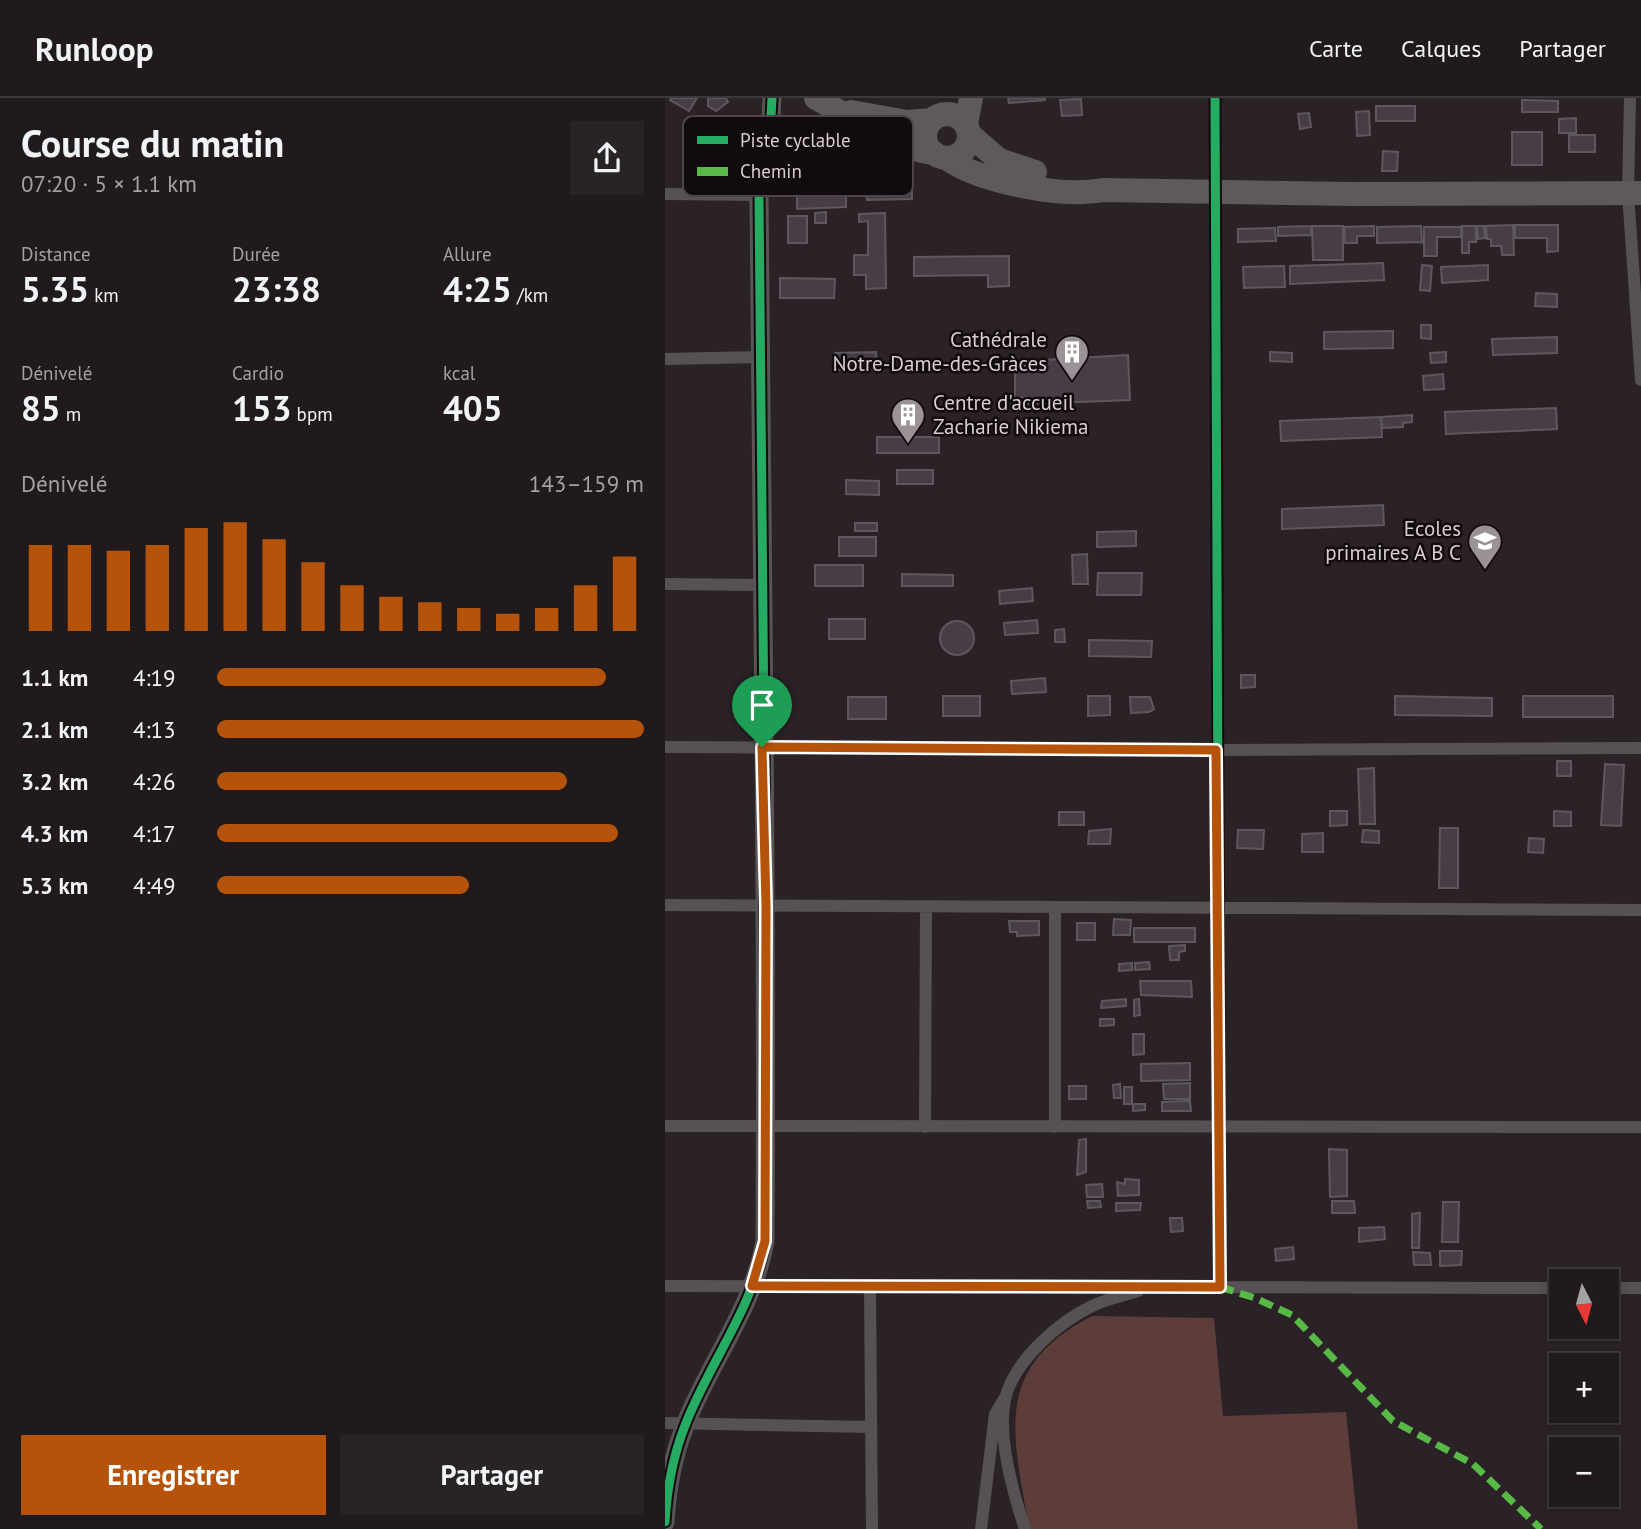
<!DOCTYPE html>
<html lang="fr">
<head>
<meta charset="utf-8">
<style>
  :root { --surface:#201a1c; --page:#282325; --text:#f1f3f6; --muted:#a2a1a3; --line:#3d383b; --accent:#b45309 }
  body { margin:0; font-family:"PT Sans",sans-serif; background:var(--page); color:var(--text); height:100vh; display:flex; flex-direction:column; font-size:26px; white-space:nowrap }
  * { box-sizing:border-box; margin:0 }
  p { font-size:23px; color:var(--muted) }
  .icon { flex:none; width:38px; height:38px; fill:none; stroke:currentColor; stroke-width:2; stroke-linecap:round; stroke-linejoin:round }
  .map { position:relative; flex:1; overflow:hidden }
  .sheet { display:flex; flex-direction:column; background:var(--surface); width:665px }
  .sheet>* { flex:none }
  .needle { width:46px; rotate:174deg }
  .controls { position:absolute; left:884px; top:1171px; display:grid; gap:14px }
  .controls a { display:grid; place-items:center; width:70px; height:70px; border-radius:0px; background:var(--surface); box-shadow:0 4px 10px #0003,0 0 0 2px var(--line); font-size:35px }
  .pin { position:absolute; display:grid; place-items:center; width:60px; height:60px; color:#fff; margin:-72px -30px; border-radius:50% 50% 50% 0; rotate:-45deg; box-shadow:0 0 7px #0007 }
  .pin .icon { rotate:45deg }
  .round { display:grid; place-items:center; flex:none; width:74px; height:74px; border-radius:0px; background:var(--page) }
  .summary { display:flex; align-items:center; justify-content:space-between; height:119px; padding:0 21px }
  h1 { font-size:38px; font-weight:600; line-height:52px }
  .stats { display:grid; grid-template-columns:repeat(3,1fr); gap:10px; height:119px; padding:7px 21px }
  .stats div { display:grid; align-content:center }
  .stats b { font-size:35px; font-weight:600 }
  .stats small { font-size:19px; font-weight:400 }
  .stats p { font-size:19px }
  .chart { height:196px; padding:14px 21px }
  .chart p { display:flex; justify-content:space-between }
  .chart svg { width:100%; height:126px; margin-top:7px; stroke:var(--accent); stroke-width:6 }
  .action { display:flex; gap:14px; margin-top:auto; padding:14px 21px }
  .action a { flex:1; height:80px; border-radius:0px; background:var(--accent); color:#fff; font-size:28px; font-weight:600; line-height:80px; text-align:center }
  .action a+a { background:var(--page); color:var(--text) }
  ul { padding:0 21px; list-style:none; font-size:23px }
  li { display:grid; grid-template-columns:112px 84px 1fr; align-items:center; height:52px }
  li i { height:18px; border-radius:9px; background:var(--accent) }
  header { display:flex; align-items:center; gap:42px; box-sizing:border-box; height:98px; padding:0 35px; background:var(--surface); border-bottom:2px solid var(--line) }
  header strong { font-size:33px }
  nav { display:flex; gap:38px; margin-inline-start:auto; font-size:24px }
  main { display:flex; flex:1; min-height:0 }
  .map>svg:first-child { display:block }
</style>
</head>
<body>
<header>
<strong>Runloop</strong>
<nav><a>Carte</a><a>Calques</a><a>Partager</a></nav>
</header>
<main>
<section class="sheet">
<div class="summary"><div><h1>Course du matin</h1><p>07:20 · 5 × 1.1 km</p></div><a class="round"><svg class="icon" aria-label="share" viewBox="0 0 24 24"><path d="M12 15V3M7 8l5-5 5 5M5 13v7h14v-7"/></svg></a></div>
<div class="stats">
<div><p>Distance</p><b>5.35<small> km</small></b></div>
<div><p>Durée</p><b>23:38</b></div>
<div><p>Allure</p><b>4:25<small> /km</small></b></div>
</div>
<div class="stats">
<div><p>Dénivelé</p><b>85<small> m</small></b></div>
<div><p>Cardio</p><b>153<small> bpm</small></b></div>
<div><p>kcal</p><b>405</b></div>
</div>
<div class="chart"><p><span>Dénivelé</span>143–159 m</p>
<svg viewBox="0 0 160 44" preserveAspectRatio="none"><path d="M5 44V14M15 44V14M25 44V16M35 44V14M45 44V8M55 44V6M65 44V12M75 44V20M85 44V28M95 44V32M105 44V34M115 44V36M125 44V38M135 44V36M145 44V28M155 44V18"/></svg>
</div>
<ul>
<li><b>1.1 km</b>4:19<i style="width:91%"></i></li>
<li><b>2.1 km</b>4:13<i style="width:100%"></i></li>
<li><b>3.2 km</b>4:26<i style="width:82%"></i></li>
<li><b>4.3 km</b>4:17<i style="width:94%"></i></li>
<li><b>5.3 km</b>4:49<i style="width:59%"></i></li>
</ul>
<div class="action"><a>Enregistrer</a><a>Partager</a></div>
</section>
<div class="map">
<svg width="976" height="1431" viewBox="0 0 976 1431">
  <rect width="100%" height="100%" fill="#2a2226"/>
  <path fill="#5d3d39" d="M 427,1218 L 549,1220 L 558,1318 L 681,1314 L 693,1431 L 364,1431 C 349,1337 325,1271 427,1218 Z"/>
  <path fill="#473d46" stroke="#5e585d" stroke-width="2" d="M 6,0 L 32,0 L 24,13 L 5,2 Z
    M 43,0 L 61,0 L 63,4 L 51,13 L 43,8 Z
    M 343,0 L 380,0 L 380,2 L 344,5 Z
    M 416,1 L 417,17 L 397,18 L 395,2 Z
    M 857,2 L 893,3 L 893,14 L 857,14 Z
    M 711,8 L 750,8 L 750,23 L 711,23 Z
    M 704,13 L 705,37 L 692,38 L 691,14 Z
    M 644,15 L 646,29 L 635,31 L 633,16 Z
    M 911,20 L 911,35 L 894,35 L 894,21 Z
    M 847,34 L 877,34 L 877,67 L 847,67 Z
    M 904,37 L 930,37 L 930,54 L 904,54 Z
    M 718,53 L 733,54 L 732,73 L 717,73 Z
    M 247,81 L 247,101 L 202,102 L 202,82 Z
    M 181,89 L 181,109 L 132,111 L 132,90 Z
    M 161,114 L 161,125 L 150,125 L 150,115 Z
    M 220,115 L 221,190 L 201,191 L 201,177 L 189,177 L 189,157 L 203,157 L 203,123 L 194,124 L 194,116 Z
    M 123,118 L 142,118 L 142,145 L 123,145 Z
    M 848,127 L 849,157 L 837,157 L 836,148 L 826,148 L 826,141 L 822,141 L 821,128 Z
    M 850,127 L 893,127 L 893,153 L 882,154 L 882,140 L 850,140 Z
    M 646,128 L 646,137 L 613,138 L 613,129 Z
    M 647,128 L 678,128 L 678,162 L 648,162 Z
    M 709,128 L 709,138 L 692,138 L 692,145 L 680,145 L 679,129 Z
    M 756,128 L 757,144 L 712,145 L 712,129 Z
    M 797,128 L 811,128 L 811,144 L 804,144 L 804,155 L 797,155 Z
    M 812,128 L 819,128 L 820,140 L 813,141 Z
    M 759,129 L 796,129 L 796,139 L 772,139 L 772,158 L 759,158 Z
    M 610,130 L 611,143 L 573,144 L 573,131 Z
    M 344,158 L 344,188 L 323,189 L 323,177 L 249,178 L 249,159 Z
    M 718,165 L 719,182 L 625,186 L 625,168 Z
    M 757,167 L 767,168 L 765,193 L 755,192 Z
    M 823,167 L 823,182 L 777,185 L 776,169 Z
    M 619,168 L 620,189 L 579,190 L 578,169 Z
    M 115,180 L 170,181 L 169,200 L 115,200 Z
    M 871,195 L 892,196 L 892,209 L 870,208 Z
    M 756,227 L 766,227 L 766,241 L 756,240 Z
    M 728,233 L 728,250 L 659,251 L 659,234 Z
    M 892,239 L 892,255 L 828,257 L 827,241 Z
    M 211,254 L 212,271 L 170,272 L 170,255 Z
    M 605,254 L 627,255 L 627,264 L 605,263 Z
    M 781,254 L 781,264 L 766,265 L 765,255 Z
    M 463,257 L 465,302 L 363,306 L 363,299 L 350,300 L 350,268 L 362,268 L 362,263 Z
    M 778,276 L 779,291 L 759,292 L 758,278 Z
    M 891,310 L 892,331 L 781,336 L 780,314 Z
    M 747,317 L 747,324 L 738,325 L 738,329 L 717,330 L 716,319 Z
    M 716,319 L 717,339 L 616,343 L 615,323 Z
    M 212,339 L 274,339 L 274,355 L 212,355 Z
    M 232,372 L 268,372 L 268,386 L 232,386 Z
    M 181,382 L 214,383 L 214,397 L 181,396 Z
    M 718,407 L 719,427 L 617,431 L 617,411 Z
    M 190,425 L 212,425 L 212,433 L 190,433 Z
    M 471,433 L 471,448 L 432,449 L 432,434 Z
    M 174,439 L 211,439 L 211,458 L 174,458 Z
    M 422,456 L 423,486 L 408,486 L 407,457 Z
    M 150,467 L 198,467 L 198,488 L 150,488 Z
    M 433,475 L 477,475 L 476,497 L 432,497 Z
    M 237,476 L 288,477 L 288,488 L 237,488 Z
    M 367,490 L 368,503 L 335,506 L 334,493 Z
    M 164,521 L 200,521 L 200,541 L 164,541 Z
    M 372,522 L 373,535 L 340,537 L 339,525 Z
    M275 540a17 17 0 1 1 34 0a17 17 0 1 1-34 0Z
    M 399,531 L 400,544 L 390,544 L 390,532 Z
    M 424,542 L 487,543 L 486,559 L 424,558 Z
    M 576,577 L 590,577 L 590,589 L 576,590 Z
    M 380,580 L 381,594 L 347,596 L 346,583 Z
    M 278,598 L 315,598 L 315,618 L 278,618 Z
    M 423,598 L 445,598 L 445,617 L 423,618 Z
    M 730,598 L 827,600 L 827,618 L 730,617 Z
    M 858,598 L 948,598 L 948,619 L 858,619 Z
    M 183,599 L 221,599 L 221,621 L 183,621 Z
    M 465,599 L 485,599 L 489,611 L 484,614 L 466,615 Z
    M 892,663 L 906,663 L 906,678 L 892,678 Z
    M 940,666 L 959,667 L 956,728 L 936,727 Z
    M 709,670 L 710,726 L 695,726 L 693,671 Z
    M 665,713 L 682,713 L 682,727 L 665,728 Z
    M 889,713 L 906,714 L 906,728 L 889,728 Z
    M 394,714 L 419,714 L 419,727 L 394,727 Z
    M 775,730 L 793,730 L 793,790 L 774,790 Z
    M 446,731 L 445,746 L 423,746 L 424,733 Z
    M 573,732 L 599,732 L 598,751 L 572,750 Z
    M 698,732 L 714,733 L 714,745 L 697,744 Z
    M 658,735 L 658,754 L 637,754 L 637,736 Z
    M 864,740 L 879,741 L 878,755 L 863,754 Z
    M 449,821 L 466,822 L 465,837 L 448,837 Z
    M 344,823 L 374,823 L 374,837 L 352,838 L 352,834 L 345,834 Z
    M 412,825 L 430,825 L 430,842 L 412,842 Z
    M 469,830 L 530,830 L 530,844 L 469,844 Z
    M 520,847 L 520,853 L 514,854 L 514,862 L 505,862 L 504,848 Z
    M 484,864 L 485,871 L 470,872 L 470,865 Z
    M 467,865 L 467,872 L 454,873 L 454,866 Z
    M 475,883 L 526,883 L 527,899 L 476,897 Z
    M 461,901 L 461,908 L 436,910 L 437,903 Z
    M 474,901 L 475,917 L 469,918 L 469,902 Z
    M 435,921 L 449,921 L 449,927 L 435,928 Z
    M 468,936 L 479,936 L 479,956 L 468,957 Z
    M 525,965 L 525,982 L 476,983 L 476,966 Z
    M 525,985 L 525,1001 L 499,1001 L 498,986 Z
    M 455,986 L 456,1000 L 449,1000 L 448,987 Z
    M 404,988 L 421,988 L 421,1001 L 404,1001 Z
    M 459,989 L 467,989 L 467,1006 L 459,1006 Z
    M 525,1003 L 526,1013 L 497,1013 L 497,1004 Z
    M 468,1006 L 480,1006 L 480,1012 L 468,1013 Z
    M 421,1041 L 421,1074 L 412,1077 L 414,1042 Z
    M 664,1051 L 682,1052 L 682,1098 L 665,1099 Z
    M 460,1081 L 474,1082 L 474,1097 L 453,1098 L 452,1084 L 460,1086 Z
    M 437,1086 L 438,1099 L 422,1099 L 421,1087 Z
    M 422,1103 L 435,1103 L 436,1109 L 423,1110 Z
    M 667,1103 L 689,1103 L 690,1115 L 667,1115 Z
    M 778,1104 L 794,1104 L 793,1144 L 777,1144 Z
    M 451,1105 L 476,1105 L 475,1112 L 451,1113 Z
    M 755,1115 L 754,1150 L 747,1150 L 747,1116 Z
    M 505,1120 L 517,1120 L 518,1133 L 506,1134 Z
    M 719,1129 L 720,1141 L 694,1144 L 694,1130 Z
    M 628,1149 L 629,1161 L 611,1163 L 610,1151 Z
    M 775,1153 L 797,1153 L 796,1167 L 775,1168 Z
    M 748,1154 L 765,1155 L 766,1167 L 749,1167 Z"/>
  <g fill="none" stroke-linecap="round" stroke-linejoin="round">
    <path stroke="#565254" stroke-width="12" d="M 550,0 L 555,1189
      M 965,0 L 963,95 L 976,282
      M 0,96 L 94,97
      M 0,261 L 95,259
      M 0,486 L 95,487
      M 0,649 L 551,652 L 976,650
      M 0,807 L 976,812
      M 0,1028 L 976,1029
      M 260,1029 L 261,809
      M 390,1029 L 390,810
      M 0,1188 L 896,1190
      M 205,1189 L 207,1431
      M 942,1190 L 976,1190
      M 0,1325 L 206,1329
      M 316,1431 L 330,1316 L 339,1301
      M 360,1431 C 348,1395 330,1332 342,1294 C 354,1259 394,1224 427,1208 C 441,1201 458,1198 473,1193"/>
    <path stroke="#595556" stroke-width="19" d="M 0,1424 C 2,1390 8,1357 21,1325 C 45,1264 89,1208 100,1143 C 102,794 97,446 94,97 L 105,38 L 107,0"/>
    <path stroke="#5e595b" stroke-width="24" d="M 151,0 C 191,22 222,49 269,55
      M 186,14 L 242,24 L 267,22
      M260 38a22 22 0 1 1 44 0a22 22 0 1 1-44 0Z
      M 301,26 L 306,0
      M 304,36 L 334,62 L 370,74
      M 281,60 C 315,84 397,100 438,92 L 688,96 L 976,95"/>
    <path stroke="#58b947" stroke-width="7" stroke-dasharray="14 7" stroke-linecap="butt" d="M 555,1189 L 590,1200 L 627,1217 L 728,1323 L 808,1366 L 876,1431"/>
    <g stroke="#110a0e" stroke-width="13">
      <path id="cycleway" d="M 550,0 L 555,1189
        M 0,1424 C 2,1390 8,1357 21,1325 C 45,1264 89,1208 100,1143 C 102,794 97,446 94,97 L 105,38 L 107,0"/>
    </g>
    <use href="#cycleway" stroke="#26ab63" stroke-width="9"/>
  </g>
  <g fill="none" stroke-linecap="round" stroke-linejoin="round">
    <g stroke="#fff" stroke-width="14">
      <path id="route" d="M 97,649 L 551,652 L 555,1189 L 87,1188 L 100,1143 L 101,808 Z"/>
    </g>
    <use href="#route" stroke="#b45309" stroke-width="9"/>
  </g>
  <defs>
    <g id="building-pin" transform="scale(1.75)"><path d="M0 17L-7.5 6A9.5 9.5 0 1 1 7.5 6Z" fill="#9b9297" stroke="#110a0e"/><path d="M-4-6H4V6H1V3H-1V6H-4ZM-2.5-4.3h1.7v1.8h-1.7ZM.8-4.3h1.7v1.8H.8ZM-2.5-1h1.7V.8h-1.7ZM.8-1h1.7V.8H.8Z" fill="#fff"/></g>
    <g id="school-pin" transform="scale(1.75)"><path d="M0 17L-7.5 6A9.5 9.5 0 1 1 7.5 6Z" fill="#9b9297" stroke="#110a0e"/><path d="M0-5L7-2L0 1L-7-2ZM-4 1L0 2.5L4 1V4Q0 6-4 4Z" fill="#fff"/></g>
  </defs>
  <g fill-rule="evenodd">
    <use href="#building-pin" x="407" y="254"/>
    <use href="#building-pin" x="243" y="317"/>
    <use href="#school-pin" x="820" y="443"/>
  </g>
  <g text-anchor="middle" stroke-width="5" stroke-linejoin="round" paint-order="stroke">
    <g font-size="21" fill="#d8ced4" stroke="#110a0e" text-anchor="end">
      <text x="382" y="249">Cathédrale<tspan x="382" dy="24">Notre-Dame-des-Gràces</tspan></text>
      <text x="268" y="312" text-anchor="start">Centre d'accueil<tspan x="268" dy="24">Zacharie Nikiema</tspan></text>
      <text x="796" y="438">Ecoles<tspan x="796" dy="24">primaires A B C</tspan></text>
    </g>
  </g>
  <rect x="18" y="18" width="230" height="80" rx="10" fill="#110a0e" stroke="#4d4549" stroke-width="2"/>
  <rect x="32" y="38" width="31" height="8" fill="#26ab63"/>
  <rect x="32" y="69" width="31" height="9" fill="#58b947"/>
  <g font-size="19" fill="#d8ced4">
    <text x="75" y="49">Piste cyclable</text>
    <text x="75" y="80">Chemin</text>
  </g>
</svg>
<div class="controls">
<a><svg class="needle" viewBox="-14 -14 28 28"><path d="M0-13l5 13h-10z" fill="#e53935"/><path d="M0 13l5-13h-10z" fill="#a2a1a3"/></svg></a>
<a>+</a>
<a>−</a>
</div>
<div class="pin" style="left:97px;top:649px;background:#1e9e55"><svg class="icon" aria-label="arrive" viewBox="0 0 24 24"><path d="M6 21V4h12l-3 4 3 4H6"/></svg></div>
</div>
</main>
</body>
</html>
